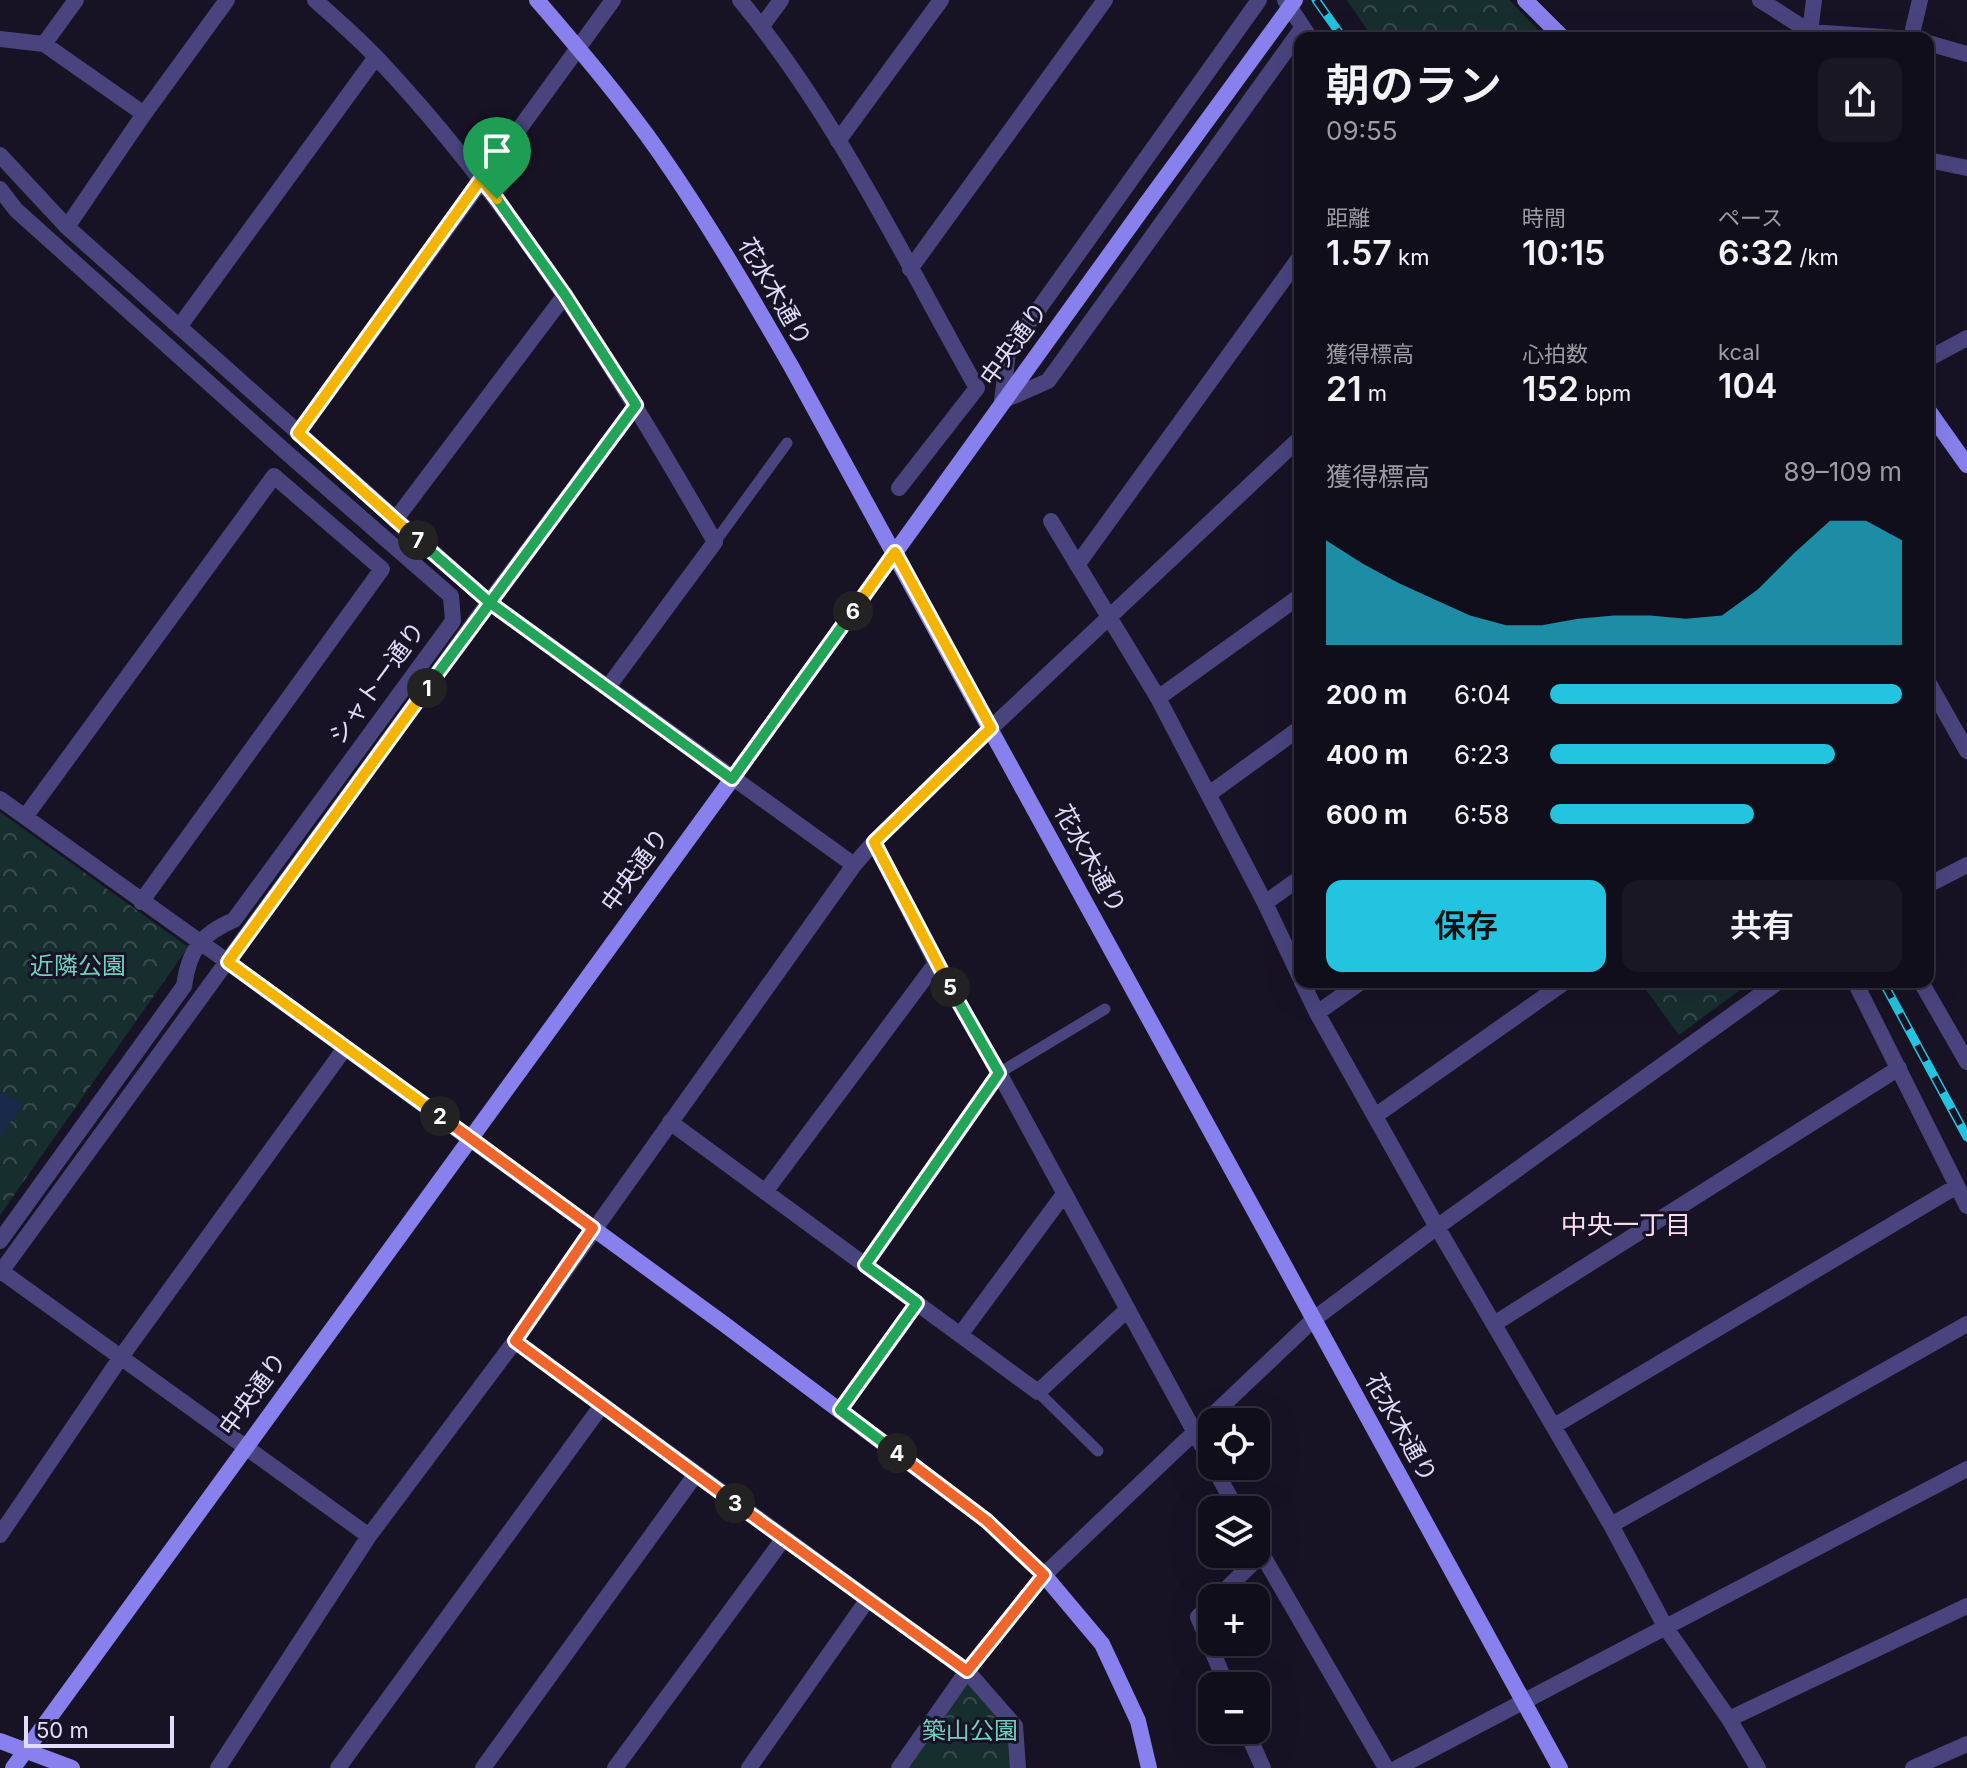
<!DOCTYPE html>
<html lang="ja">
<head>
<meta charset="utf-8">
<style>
  :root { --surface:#110e1c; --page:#1a1725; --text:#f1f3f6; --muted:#9c9ca3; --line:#302e3b; --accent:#23c4e0 }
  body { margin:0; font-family:Inter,"Noto Sans JP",sans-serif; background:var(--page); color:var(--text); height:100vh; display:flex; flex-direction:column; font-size:30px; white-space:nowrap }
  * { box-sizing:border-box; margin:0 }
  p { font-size:26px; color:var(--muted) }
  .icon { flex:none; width:44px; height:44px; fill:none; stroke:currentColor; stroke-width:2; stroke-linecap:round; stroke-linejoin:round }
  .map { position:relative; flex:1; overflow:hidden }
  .drawer { position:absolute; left:1294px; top:32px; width:640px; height:956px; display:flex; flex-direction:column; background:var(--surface); border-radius:16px; box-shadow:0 8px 32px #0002,0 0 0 2px var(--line) }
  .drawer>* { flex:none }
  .controls { position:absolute; left:1198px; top:1408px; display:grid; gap:16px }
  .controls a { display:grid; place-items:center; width:72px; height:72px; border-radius:16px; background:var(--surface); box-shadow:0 8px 32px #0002,0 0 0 2px var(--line); font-size:40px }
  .scale { position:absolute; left:24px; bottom:20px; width:150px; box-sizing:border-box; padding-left:8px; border:4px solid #e1dcfa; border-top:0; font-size:22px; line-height:28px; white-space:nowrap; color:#e1dcfa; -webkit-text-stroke:6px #171325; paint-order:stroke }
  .pin { position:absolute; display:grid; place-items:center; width:68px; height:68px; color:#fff; margin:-82px -34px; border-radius:50% 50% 50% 0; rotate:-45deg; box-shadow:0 0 8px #0007 }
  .pin .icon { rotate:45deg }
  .km { position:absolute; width:40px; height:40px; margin:-20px; border-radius:50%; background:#222; color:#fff; font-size:22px; line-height:40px; text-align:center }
  .round { display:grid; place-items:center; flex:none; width:84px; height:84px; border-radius:16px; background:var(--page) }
  .head { display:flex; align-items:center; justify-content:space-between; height:136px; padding:0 32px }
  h1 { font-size:44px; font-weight:600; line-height:60px }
  .figures { display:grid; grid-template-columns:repeat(3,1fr); gap:12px; height:136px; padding:8px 32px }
  .figures div { display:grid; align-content:center }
  .figures b { font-size:34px; font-weight:600 }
  .figures small { font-size:22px; font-weight:400 }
  .figures p { font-size:22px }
  .chart { height:224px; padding:16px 32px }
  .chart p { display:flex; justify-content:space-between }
  .chart svg { width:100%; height:144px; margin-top:8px; fill:var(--accent); opacity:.7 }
  .button { display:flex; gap:16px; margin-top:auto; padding:16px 32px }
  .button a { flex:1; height:92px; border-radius:16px; background:var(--accent); color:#111; font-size:32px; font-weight:600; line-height:92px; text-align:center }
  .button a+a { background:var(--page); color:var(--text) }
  ul { padding:0 32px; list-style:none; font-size:26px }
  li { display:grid; grid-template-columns:128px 96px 1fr; align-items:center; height:60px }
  li i { height:20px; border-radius:10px; background:var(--accent) }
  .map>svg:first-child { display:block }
</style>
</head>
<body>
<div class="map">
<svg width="1967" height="1768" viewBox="0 0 1967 1768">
  <defs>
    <pattern id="forest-crowns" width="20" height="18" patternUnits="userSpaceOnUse" patternTransform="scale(2)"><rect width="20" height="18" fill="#172e2f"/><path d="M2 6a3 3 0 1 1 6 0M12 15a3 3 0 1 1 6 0" fill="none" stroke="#384c4e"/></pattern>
  </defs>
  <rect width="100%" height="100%" fill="#171325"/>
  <path fill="url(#forest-crowns)" d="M 1347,0 L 1509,0 L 1546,38 L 1373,38 Z
    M 0,812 L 188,947 L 0,1215 Z
    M 1640,982 L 1751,982 L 1679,1035 Z
    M 967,1671 L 1015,1726 L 1018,1768 L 899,1768 Z"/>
  <path fill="#182949" d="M 0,1091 L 23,1105 L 0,1137 Z"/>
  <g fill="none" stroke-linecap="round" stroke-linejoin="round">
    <path stroke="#4a447e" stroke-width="11" d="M 715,542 L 787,443
      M 999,1073 L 1105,1009
      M 1038,1392 L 1098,1451"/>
    <path stroke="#4a447e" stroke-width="16" d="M 315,0 C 336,19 358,38 377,58 C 515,205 616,369 715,542 L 608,687
      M 740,0 C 836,116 903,257 977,388 L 899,488
      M 1285,0 L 1310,38
      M 1760,0 L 1810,32
      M 1814,0 L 1810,32 L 1897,38
      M 762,26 L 781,0
      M 1911,38 L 1920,0
      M 0,39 L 44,44 L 144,114
      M 1928,43 L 1967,54
      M 44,44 L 76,0
      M 838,141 L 941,0
      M 0,155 L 67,227 L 489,602 L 854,865
      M 1928,160 L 1967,168
      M 0,189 L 16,210 L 287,453 L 451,596 L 453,621 L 234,920 C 201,934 189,950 184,986 L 0,1241
      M 67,227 L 144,114 L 227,0
      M 910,269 L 1105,0
      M 179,327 L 376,57
      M 1928,359 L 1967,338
      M 1002,401 L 1048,381 L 1303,27
      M 1002,401 L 1008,352 L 1259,0
      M 298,433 L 613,0
      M 395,520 L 565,295
      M 1051,521 L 1158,698 L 1265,903 L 1300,977
      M 1077,565 L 1300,257
      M 1928,682 L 1967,751
      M 1158,698 L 1300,596
      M 1209,794 L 1300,728
      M 0,799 L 228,962
      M 25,817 L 274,476 L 382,569 L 141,902
      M 874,842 L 936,963 L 999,1073 L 1212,1464
      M 1928,885 L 1967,865
      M 1265,903 L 1300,878
      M 1302,982 L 1317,1013 L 1437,1227 L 1611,1525 L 1666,1628 L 1729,1719 L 1758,1768
      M 1855,982 L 1967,1206
      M 1921,982 L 1967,1062
      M 1317,1013 L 1361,982
      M 1375,1116 L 1565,982
      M 670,1122 L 1038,1392 L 1127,1310
      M 765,1192 L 936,963
      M 865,1265 L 999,1073
      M 1,1271 L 369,1536
      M 0,1273 L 489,602 L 636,405
      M 1494,1324 L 1899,1068
      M 960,1335 L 1064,1194
      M 515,1341 L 967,1671 L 1015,1726 L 1018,1768
      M 840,1410 L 917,1303
      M 1554,1426 L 1957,1186
      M 1213,1466 L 1237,1510
      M 1611,1525 L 1967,1324
      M 0,1535 L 121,1357 L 345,1048
      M 1256,1544 L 1386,1768
      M 1217,1598 L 1262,1554
      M 1212,1603 L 1198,1617 L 1227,1686
      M 1729,1719 L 1967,1606
      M 1246,1730 L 1263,1768
      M 218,1768 L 369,1536 L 515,1341 L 854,865 L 874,842 L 991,728 L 1300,438
      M 338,1768 L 602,1405
      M 483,1768 L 696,1474
      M 615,1768 L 784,1538
      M 749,1768 L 868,1599
      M 899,1768 L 967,1671 L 1044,1575 L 1314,1319 L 1437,1227 L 1778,982
      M 1397,1768 L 1967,1469
      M 1913,1768 L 1967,1744"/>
    <path stroke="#8880ed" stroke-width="16" d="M 537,0 C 579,49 622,99 659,152 C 707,221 749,293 791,366 L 1560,1768
      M 1525,0 L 1563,38
      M 1928,410 L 1967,465
      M 228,962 L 724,1324 L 987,1521 L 1044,1575 L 1102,1644 L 1138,1721 L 1149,1768
      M 0,1741 L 72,1768
      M 13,1768 L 732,779 L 1146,204"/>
    <g stroke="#23c4e0" stroke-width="9">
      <path id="rail" d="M 1316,0 L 1343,38
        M 1883,982 L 1967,1137"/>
    </g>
    <use href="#rail" stroke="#171325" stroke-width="6" stroke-dasharray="18" stroke-linecap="butt"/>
    <path stroke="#8880ed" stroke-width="16" d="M 1146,204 L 1295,0"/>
  </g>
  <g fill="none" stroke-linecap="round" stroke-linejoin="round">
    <g stroke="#fff" stroke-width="16">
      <path id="split-1" d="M 427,688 L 636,405 L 565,295 L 497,199"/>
    </g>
    <g stroke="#fff" stroke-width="16">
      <path id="split-2" d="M 427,688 L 228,962 L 440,1116"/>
    </g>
    <g stroke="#fff" stroke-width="16">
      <path id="split-3" d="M 440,1116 L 593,1228 L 515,1341 L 735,1503"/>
    </g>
    <g stroke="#fff" stroke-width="16">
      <path id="split-4" d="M 735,1503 L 967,1671 L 1044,1575 L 987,1521 L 897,1453"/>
    </g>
    <g stroke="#fff" stroke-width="16">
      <path id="split-5" d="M 897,1453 L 840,1410 L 917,1303 L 865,1265 L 999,1073 L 950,987"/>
    </g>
    <g stroke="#fff" stroke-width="16">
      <path id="split-6" d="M 853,611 L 895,552 L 991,728 L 874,842 L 950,987"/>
    </g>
    <g stroke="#fff" stroke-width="16">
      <path id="split-7" d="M 418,540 L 489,602 L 732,779 L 853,611"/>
    </g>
    <g stroke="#fff" stroke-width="16">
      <path id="split-8" d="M 418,540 L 298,433 L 481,179 L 497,199"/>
    </g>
    <use href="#split-1" stroke="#22a559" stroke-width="10"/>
    <use href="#split-2" stroke="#f5b400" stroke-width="10"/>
    <use href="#split-3" stroke="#f0652b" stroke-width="10"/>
    <use href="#split-4" stroke="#f0652b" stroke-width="10"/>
    <use href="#split-5" stroke="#22a559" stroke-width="10"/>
    <use href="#split-6" stroke="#f5b400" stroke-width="10"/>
    <use href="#split-7" stroke="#22a559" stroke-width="10"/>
    <use href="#split-8" stroke="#f5b400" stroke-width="10"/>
  </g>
  <g text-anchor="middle" stroke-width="6" stroke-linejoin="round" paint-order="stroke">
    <g font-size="24" fill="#e1dcfa" stroke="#171325">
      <text transform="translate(775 292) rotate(60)" y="8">花水木通り</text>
      <text transform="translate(1014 344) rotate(-54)" y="8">中央通り</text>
      <text transform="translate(377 683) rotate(-54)" y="8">シャトー通り</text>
      <text transform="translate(1090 859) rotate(61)" y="8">花水木通り</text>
      <text transform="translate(635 870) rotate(-54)" y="8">中央通り</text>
      <text transform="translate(253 1394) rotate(-54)" y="8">中央通り</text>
      <text transform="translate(1401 1428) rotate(61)" y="8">花水木通り</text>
    </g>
    <g font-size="24" fill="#72d1be" stroke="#171325">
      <text x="78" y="974">近隣公園</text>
      <text x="970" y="1739">築山公園</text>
    </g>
    <g font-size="26" fill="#fadeef" stroke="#171325">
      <text x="1626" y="1234">中央一丁目</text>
    </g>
  </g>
</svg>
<div class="controls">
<a><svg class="icon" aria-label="locate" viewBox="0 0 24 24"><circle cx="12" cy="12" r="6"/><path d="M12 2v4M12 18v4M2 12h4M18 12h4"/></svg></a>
<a><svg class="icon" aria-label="layers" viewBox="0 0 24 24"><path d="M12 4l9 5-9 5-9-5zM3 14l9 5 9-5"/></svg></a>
<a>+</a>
<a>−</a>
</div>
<div class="scale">50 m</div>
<div class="pin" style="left:497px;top:199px;background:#1e9e55"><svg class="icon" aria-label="arrive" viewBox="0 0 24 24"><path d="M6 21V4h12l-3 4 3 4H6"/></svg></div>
<b class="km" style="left:427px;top:688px">1</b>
<b class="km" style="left:440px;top:1116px">2</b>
<b class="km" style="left:735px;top:1503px">3</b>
<b class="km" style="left:897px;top:1453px">4</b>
<b class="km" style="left:950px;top:987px">5</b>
<b class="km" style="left:853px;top:611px">6</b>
<b class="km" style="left:418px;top:540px">7</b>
<section class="drawer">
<div class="head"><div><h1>朝のラン</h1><p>09:55</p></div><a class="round"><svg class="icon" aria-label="share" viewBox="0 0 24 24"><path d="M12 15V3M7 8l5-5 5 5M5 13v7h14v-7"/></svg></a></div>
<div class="figures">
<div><p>距離</p><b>1.57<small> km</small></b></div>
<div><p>時間</p><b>10:15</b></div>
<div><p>ペース</p><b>6:32<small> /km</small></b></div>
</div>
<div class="figures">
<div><p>獲得標高</p><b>21<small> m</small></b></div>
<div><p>心拍数</p><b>152<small> bpm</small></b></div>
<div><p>kcal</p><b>104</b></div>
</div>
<div class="chart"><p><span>獲得標高</span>89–109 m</p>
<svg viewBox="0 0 160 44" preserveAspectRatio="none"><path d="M0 44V12L10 19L20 25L30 30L40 35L50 38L60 38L70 36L80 35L90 35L100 36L110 35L120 27L130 16L140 6L150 6L160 12V44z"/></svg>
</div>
<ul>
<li><b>200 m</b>6:04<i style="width:100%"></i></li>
<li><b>400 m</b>6:23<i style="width:81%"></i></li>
<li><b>600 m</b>6:58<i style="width:58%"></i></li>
</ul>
<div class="button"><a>保存</a><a>共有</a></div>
</section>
</div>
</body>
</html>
